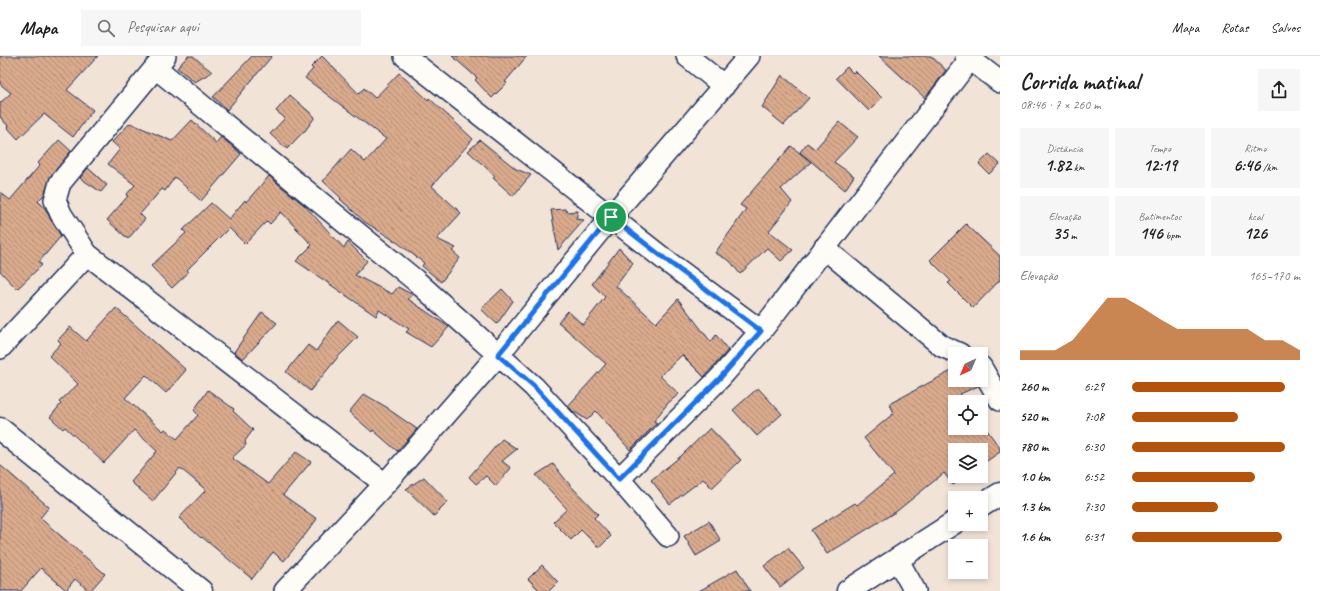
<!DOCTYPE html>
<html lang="pt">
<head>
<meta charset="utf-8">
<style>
  :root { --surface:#fff; --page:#f6f6f6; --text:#202124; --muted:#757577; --line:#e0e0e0; --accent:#b45309 }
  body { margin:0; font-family:Caveat,sans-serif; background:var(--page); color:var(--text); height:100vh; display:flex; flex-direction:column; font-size:15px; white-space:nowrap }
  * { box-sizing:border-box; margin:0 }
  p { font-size:13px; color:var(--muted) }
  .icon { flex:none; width:22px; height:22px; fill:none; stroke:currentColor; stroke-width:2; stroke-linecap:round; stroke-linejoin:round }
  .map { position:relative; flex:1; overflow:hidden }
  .sheet { display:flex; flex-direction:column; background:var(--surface); width:320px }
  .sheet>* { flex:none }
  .needle { width:26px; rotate:224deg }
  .controls { position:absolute; left:948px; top:291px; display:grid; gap:8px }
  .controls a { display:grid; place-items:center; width:40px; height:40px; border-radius:0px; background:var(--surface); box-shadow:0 2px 6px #0003; font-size:20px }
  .pin { position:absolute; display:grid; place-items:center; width:34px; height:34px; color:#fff; margin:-17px; border:2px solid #fff; border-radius:50%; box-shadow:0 1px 4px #0007 }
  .round { display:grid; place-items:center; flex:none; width:42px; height:42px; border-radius:0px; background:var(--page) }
  .headline { display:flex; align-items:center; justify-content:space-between; height:68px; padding:0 20px }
  h1 { font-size:22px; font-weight:800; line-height:30px }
  .figures { display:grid; grid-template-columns:repeat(3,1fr); gap:6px; height:68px; padding:4px 20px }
  .figures div { display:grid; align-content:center; border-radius:0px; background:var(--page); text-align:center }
  .figures b { font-size:17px; font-weight:800 }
  .figures small { font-size:11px; font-weight:400 }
  .figures p { font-size:11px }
  .chart { height:112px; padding:8px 20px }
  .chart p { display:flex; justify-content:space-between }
  .chart svg { width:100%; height:72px; margin-top:4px; fill:var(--accent); opacity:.7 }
  ul { padding:0 20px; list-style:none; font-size:13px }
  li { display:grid; grid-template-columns:64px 48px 1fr; align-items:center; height:30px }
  li i { height:10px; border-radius:5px; background:var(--accent) }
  header { display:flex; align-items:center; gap:24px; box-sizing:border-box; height:56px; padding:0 20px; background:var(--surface); border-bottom:1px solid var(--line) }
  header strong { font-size:19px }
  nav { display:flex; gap:22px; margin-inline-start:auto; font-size:14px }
  .search { width:280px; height:36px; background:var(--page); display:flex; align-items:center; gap:10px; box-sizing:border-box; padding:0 14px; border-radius:0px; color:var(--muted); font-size:15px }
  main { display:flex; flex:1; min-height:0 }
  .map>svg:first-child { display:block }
</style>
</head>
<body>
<header>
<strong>Mapa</strong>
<div class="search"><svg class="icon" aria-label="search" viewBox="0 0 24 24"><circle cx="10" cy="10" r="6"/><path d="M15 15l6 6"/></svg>Pesquisar aqui</div>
<nav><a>Mapa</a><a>Rotas</a><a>Salvos</a></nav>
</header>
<main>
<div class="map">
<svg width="1000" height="535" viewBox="0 0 1000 535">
  <defs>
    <pattern id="building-back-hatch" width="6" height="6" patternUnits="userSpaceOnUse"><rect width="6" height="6" fill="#daaa8c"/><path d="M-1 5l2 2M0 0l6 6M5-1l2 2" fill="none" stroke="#b08b76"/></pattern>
  </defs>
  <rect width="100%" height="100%" fill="#f2e3d7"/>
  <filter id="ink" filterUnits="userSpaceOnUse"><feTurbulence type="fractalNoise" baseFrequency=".025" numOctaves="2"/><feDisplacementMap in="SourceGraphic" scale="8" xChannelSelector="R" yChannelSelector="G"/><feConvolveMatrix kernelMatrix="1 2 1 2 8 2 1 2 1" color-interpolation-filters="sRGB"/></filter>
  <g filter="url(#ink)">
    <path fill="url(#building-back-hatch)" stroke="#1b2f5e" d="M 0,0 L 98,0 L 67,34 L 93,54 L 73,81 L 44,58 L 18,83 L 7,71 L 8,70 L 0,61 L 0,47 L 11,37 L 0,28 Z
      M 188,0 L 193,0 L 212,16 L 195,26 L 177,12 Z
      M 252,0 L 272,0 L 227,54 L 213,41 Z
      M 322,0 L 359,38 L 364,32 L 375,42 L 399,17 L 428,44 L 429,42 L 473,83 L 432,130 L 461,157 L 437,183 L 456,192 L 452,195 L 460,202 L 441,226 L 422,210 L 424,207 L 398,187 L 365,166 L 340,143 L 341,142 L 323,125 L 351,93 L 365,106 L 386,83 L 305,22 L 313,13 L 311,11 Z
      M 452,0 L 527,0 L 505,26 L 507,27 L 492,42 L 475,24 L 477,22 Z
      M 879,0 L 931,0 L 946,14 L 925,42 Z
      M 847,11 L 853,17 L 855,15 L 882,42 L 869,55 L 836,22 Z
      M 782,19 L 809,42 L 784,69 L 762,51 Z
      M 290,39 L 315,61 L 305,75 L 304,75 L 287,93 L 270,78 L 285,62 L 276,55 Z
      M 192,64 L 216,87 L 221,81 L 241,98 L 201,145 L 175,121 L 165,135 L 162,133 L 140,158 L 145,163 L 128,183 L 107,164 L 128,140 L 126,139 L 135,129 L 108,108 L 120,93 L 112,86 L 130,67 L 172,85 Z
      M 839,66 L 858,81 L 834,106 L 854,120 L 845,134 L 800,96 L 807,87 L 815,93 Z
      M 59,84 L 71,95 L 51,120 L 44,139 L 38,145 L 45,152 L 51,164 L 61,180 L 39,206 L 42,209 L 17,233 L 0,215 L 0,136 L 10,144 L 40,109 L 38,107 Z
      M 480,84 L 516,113 L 531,119 L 513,140 L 493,122 L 495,120 L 468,95 Z
      M 791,90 L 811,106 L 781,133 L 792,146 L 769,175 L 793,194 L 781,205 L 767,192 L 740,218 L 730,205 L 715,197 L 746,153 L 740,149 Z
      M 989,98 L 1000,108 L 989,118 L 979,108 Z
      M 88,112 L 107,129 L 101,136 L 80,122 Z
      M 269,120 L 305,150 L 344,192 L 348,186 L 367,205 L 355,219 L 392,238 L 398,231 L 413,239 L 408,243 L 449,271 L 431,291 L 406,276 L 409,273 L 379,254 L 376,260 L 296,205 L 312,189 L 281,156 L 270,168 L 267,165 L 245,188 L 229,172 L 187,214 L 189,216 L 172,232 L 151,210 L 186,177 L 183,174 L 211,147 L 229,163 L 245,144 L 246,146 Z
      M 565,153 L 567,156 L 578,155 L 576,163 L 584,164 L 558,194 L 551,154 Z
      M 966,168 L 1000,200 L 1000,224 L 973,252 L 948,227 L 951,225 L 930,204 Z
      M 619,192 L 633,207 L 616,230 L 656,267 L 678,243 L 711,286 L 716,279 L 728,294 L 704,321 L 682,299 L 660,320 L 679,338 L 668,347 L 654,365 L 657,367 L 630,394 L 596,355 L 587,364 L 573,355 L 568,350 L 606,308 L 558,266 L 568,255 L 583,269 L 605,241 L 592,228 Z
      M 502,233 L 513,245 L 497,268 L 481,253 Z
      M 116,252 L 186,314 L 166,337 L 146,319 L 125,342 L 163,375 L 165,373 L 177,383 L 198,359 L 194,354 L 208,334 L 234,353 L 233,355 L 253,374 L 245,385 L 246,389 L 232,402 L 268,428 L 296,396 L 311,406 L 283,439 L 317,463 L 305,479 L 284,505 L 273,496 L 252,523 L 202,481 L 201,482 L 179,462 L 206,434 L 180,412 L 153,445 L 131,426 L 157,395 L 134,374 L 104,407 L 65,371 L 63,373 L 50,361 L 61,348 L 59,346 L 78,328 L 49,300 L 61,287 L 58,284 L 70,271 L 86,285 Z
      M 262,256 L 277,267 L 243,303 L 234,296 Z
      M 338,264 L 358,281 L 338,301 L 310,335 L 286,316 L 308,289 L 316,295 Z
      M 955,313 L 955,324 L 975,324 L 978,330 L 960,338 L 966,346 L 955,346 L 955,372 L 981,372 L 981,366 L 1000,392 L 1000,396 L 981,409 L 981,394 L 955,394 L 955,420 L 966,420 L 953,429 L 944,417 L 897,455 L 827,498 L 811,474 L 855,447 L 857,449 L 894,419 L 864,382 L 894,357 L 889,348 Z
      M 758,332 L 782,358 L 757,380 L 733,354 Z
      M 364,338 L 388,352 L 388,353 L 417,373 L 397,395 L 373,374 L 372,376 L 349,356 Z
      M 710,372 L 741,404 L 712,432 L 703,423 L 670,448 L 651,424 L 681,400 Z
      M 502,383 L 517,393 L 502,405 L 511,412 L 496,430 L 486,420 L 476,428 L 469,421 Z
      M 553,408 L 570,429 L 598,458 L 594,462 L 611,480 L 599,492 L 581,474 L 571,484 L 553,466 L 567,453 L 536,419 Z
      M 0,409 L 49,451 L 40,462 L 105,518 L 90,535 L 89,535 L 75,523 L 66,534 L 41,512 L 21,535 L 0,535 Z
      M 424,421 L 448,446 L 434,460 L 406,433 Z
      M 709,465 L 721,485 L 696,500 L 684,480 Z
      M 788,492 L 804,512 L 780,531 L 764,510 Z
      M 542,509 L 558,526 L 549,535 L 540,535 L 528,523 Z
      M 737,513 L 750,535 L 699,535 Z"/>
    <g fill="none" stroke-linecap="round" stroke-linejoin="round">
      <g stroke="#1b2f5e" stroke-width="24">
        <path id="street" d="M 165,0 L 60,127 L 55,144 L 61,158 L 87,198 L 385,428
          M 405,0 L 669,207 L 761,275
          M 687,0 L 724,30
          M 966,0 L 1000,26
          M 156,12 L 415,224 L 534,331 L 619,423 L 668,480
          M 824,192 L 942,290 L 960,298
          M 0,292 L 87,198
          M 981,311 L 1000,344
          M 619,423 L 720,322 L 761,275 L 970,3
          M 897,503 L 915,535
          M 285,535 L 385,428 L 498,299 L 611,161 L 749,0"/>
      </g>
      <g stroke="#1b2f5e" stroke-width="25">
        <path id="secondary" d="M 0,373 L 201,535
          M 981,450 L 1000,438
          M 848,535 L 955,466"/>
      </g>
      <use href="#street" stroke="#fdfcf7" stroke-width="21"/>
      <use href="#secondary" stroke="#fdfcf7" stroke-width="22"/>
    </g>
  </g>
  <g fill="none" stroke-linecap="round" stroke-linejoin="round" filter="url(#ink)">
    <g stroke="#fff" stroke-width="8">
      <path id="route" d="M 611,161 L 669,206 L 761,275 L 720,322 L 619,423 L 534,330 L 498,299 Z"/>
    </g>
    <use href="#route" stroke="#1a73e8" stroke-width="5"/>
  </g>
</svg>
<div class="controls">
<a><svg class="needle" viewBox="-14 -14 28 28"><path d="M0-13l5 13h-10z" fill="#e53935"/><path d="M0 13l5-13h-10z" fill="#757577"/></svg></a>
<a><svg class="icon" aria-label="locate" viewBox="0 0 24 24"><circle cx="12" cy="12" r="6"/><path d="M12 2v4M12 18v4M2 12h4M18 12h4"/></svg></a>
<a><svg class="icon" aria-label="layers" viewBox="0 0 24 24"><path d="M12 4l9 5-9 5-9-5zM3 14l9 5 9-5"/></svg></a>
<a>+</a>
<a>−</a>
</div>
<div class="pin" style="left:611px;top:161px;background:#1e9e55"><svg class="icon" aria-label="arrive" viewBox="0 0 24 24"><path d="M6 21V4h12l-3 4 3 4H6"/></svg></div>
</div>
<section class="sheet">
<div class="headline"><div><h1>Corrida matinal</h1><p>08:46 · 7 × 260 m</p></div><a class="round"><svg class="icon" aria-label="share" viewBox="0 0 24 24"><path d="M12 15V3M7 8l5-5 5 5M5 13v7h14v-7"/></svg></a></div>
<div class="figures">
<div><p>Distância</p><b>1.82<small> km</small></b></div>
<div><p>Tempo</p><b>12:19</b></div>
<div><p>Ritmo</p><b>6:46<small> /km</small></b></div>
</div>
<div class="figures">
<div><p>Elevação</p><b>35<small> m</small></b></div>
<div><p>Batimentos</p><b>146<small> bpm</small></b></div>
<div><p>kcal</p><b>126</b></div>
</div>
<div class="chart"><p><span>Elevação</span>165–170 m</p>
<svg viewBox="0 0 160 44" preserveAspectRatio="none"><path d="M0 44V38L10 38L20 38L30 32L40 19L50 6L60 6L70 12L80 19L90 25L100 25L110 25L120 25L130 25L140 32L150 32L160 38V44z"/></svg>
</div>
<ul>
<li><b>260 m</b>6:29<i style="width:91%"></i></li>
<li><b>520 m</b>7:08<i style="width:63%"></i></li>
<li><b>780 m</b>6:30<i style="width:91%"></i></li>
<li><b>1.0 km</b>6:52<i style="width:73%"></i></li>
<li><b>1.3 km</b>7:30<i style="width:51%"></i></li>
<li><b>1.6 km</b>6:31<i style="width:89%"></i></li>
</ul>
</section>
</main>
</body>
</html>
